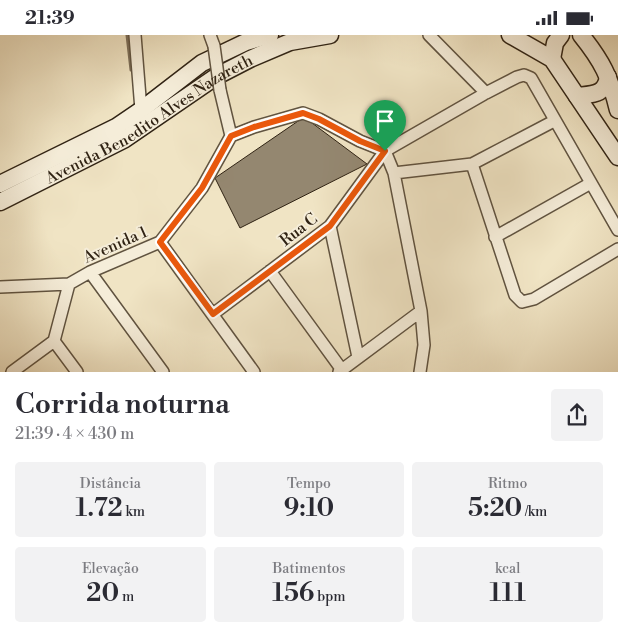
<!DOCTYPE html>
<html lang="pt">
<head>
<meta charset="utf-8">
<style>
  :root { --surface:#fff; --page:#f2f2f3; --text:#2b2b33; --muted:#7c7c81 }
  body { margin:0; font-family:"Libre Bodoni",serif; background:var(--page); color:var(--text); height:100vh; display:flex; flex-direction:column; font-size:19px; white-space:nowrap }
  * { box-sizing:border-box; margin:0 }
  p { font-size:16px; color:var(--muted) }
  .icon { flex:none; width:28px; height:28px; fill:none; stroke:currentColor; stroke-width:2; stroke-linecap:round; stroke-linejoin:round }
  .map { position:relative; height:337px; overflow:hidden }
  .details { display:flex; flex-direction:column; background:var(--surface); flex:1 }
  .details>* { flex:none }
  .pin { position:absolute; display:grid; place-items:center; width:42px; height:42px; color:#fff; margin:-51px -21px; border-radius:50% 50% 50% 0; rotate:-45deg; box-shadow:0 0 5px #0007 }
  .pin .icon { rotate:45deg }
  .round { display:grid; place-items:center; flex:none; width:52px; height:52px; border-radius:5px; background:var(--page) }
  .head { display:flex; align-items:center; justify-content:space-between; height:85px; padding:0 15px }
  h1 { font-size:28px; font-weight:600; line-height:38px }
  .figures { display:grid; grid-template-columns:repeat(3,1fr); gap:8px; height:85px; padding:5px 15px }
  .figures div { display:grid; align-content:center; border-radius:5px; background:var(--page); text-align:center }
  .figures b { font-size:25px; font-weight:600 }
  .figures small { font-size:14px; font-weight:400 }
  .figures p { font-size:14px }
  .status { display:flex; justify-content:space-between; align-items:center; height:35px; padding:0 25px; background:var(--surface); direction:ltr }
  .status svg { height:14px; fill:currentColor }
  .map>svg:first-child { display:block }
</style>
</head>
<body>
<div class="status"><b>21:39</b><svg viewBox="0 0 49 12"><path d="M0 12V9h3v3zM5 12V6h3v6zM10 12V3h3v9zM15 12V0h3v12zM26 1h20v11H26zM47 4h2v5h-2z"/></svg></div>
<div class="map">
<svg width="618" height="337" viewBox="0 0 618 337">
  <rect width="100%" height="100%" fill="#f0e4c4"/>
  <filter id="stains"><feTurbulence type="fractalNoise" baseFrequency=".004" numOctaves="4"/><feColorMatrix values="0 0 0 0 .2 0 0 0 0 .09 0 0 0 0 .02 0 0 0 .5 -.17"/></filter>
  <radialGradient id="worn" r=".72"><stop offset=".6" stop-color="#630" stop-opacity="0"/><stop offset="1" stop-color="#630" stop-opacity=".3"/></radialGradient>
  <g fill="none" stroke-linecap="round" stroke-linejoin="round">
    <path stroke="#7c6f5a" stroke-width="3" d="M 127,0 L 131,35"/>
  </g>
  <path fill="#948770" stroke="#302314" d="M 304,82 L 367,129 L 240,193 L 215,143 Z"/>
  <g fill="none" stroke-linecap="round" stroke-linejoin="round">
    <g stroke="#605340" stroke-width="14">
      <path id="minor" d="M 135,0 L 141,75
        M 210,0 L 214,11
        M 429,0 L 486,58
        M 220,55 L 231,101
        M 231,101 L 254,92 L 303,78 L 319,84 L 360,106 L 385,116
        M 385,116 L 394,138 L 421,276 L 424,310 L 420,337
        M 472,129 L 515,260 L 522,267 L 534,264 L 618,214
        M 394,138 L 472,129 L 554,86
        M 330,191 L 358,322
        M 495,202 L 591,148
        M 160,207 L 254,337
        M 270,236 L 342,335
        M 90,237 L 163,337
        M 0,252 L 69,249
        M 213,279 L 330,191 L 385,116 L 486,58 L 517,42 L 524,40 L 531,43 L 618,195
        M 54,306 L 77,337
        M 12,337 L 54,306 L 69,249 L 90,237 L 160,207 L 202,153 L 231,101
        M 339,337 L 421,276"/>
    </g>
    <g stroke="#302314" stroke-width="19">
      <g id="secondary">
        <path d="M 510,0 L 552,24 L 618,122"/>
        <path d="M 581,0 C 602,26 610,42 618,75"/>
        <path d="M 552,24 L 555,8 L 561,0"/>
        <path d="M 577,61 C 593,59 605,60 608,42"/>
        <path d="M 0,149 L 116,92 L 141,75 L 202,28 L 246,7 L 270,0"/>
        <path id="s1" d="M 0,167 L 125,104 L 217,41 L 250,24 L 290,7 L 330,0"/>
      </g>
    </g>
    <use href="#minor" stroke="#f5edd9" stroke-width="11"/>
    <use href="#secondary" stroke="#f5edd9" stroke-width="16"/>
    <g stroke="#605340" stroke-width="14" stroke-linecap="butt">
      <path id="minor-bridge" d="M 214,11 L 220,55"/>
    </g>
    <use href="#minor-bridge" stroke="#f5edd9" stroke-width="11"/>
  </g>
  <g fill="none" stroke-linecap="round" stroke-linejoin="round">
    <g stroke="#fff" stroke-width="10">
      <path id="route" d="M 303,78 L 319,84 L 360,106 L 385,116 L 330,191 L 213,279 L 160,207 L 202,153 L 231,101 L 254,92 Z"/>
    </g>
    <use href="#route" stroke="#ea580c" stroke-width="6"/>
  </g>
  <g text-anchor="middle" stroke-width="4" stroke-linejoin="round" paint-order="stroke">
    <g font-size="16" fill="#302314" stroke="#f5edd9">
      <text dy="6" stroke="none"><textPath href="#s1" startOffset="171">Avenida Benedito Alves Nazareth</textPath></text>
      <text transform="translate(298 194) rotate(-38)" y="6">Rua C</text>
      <text transform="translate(115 209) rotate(-24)" y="6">Avenida 1</text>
    </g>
  </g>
  <rect width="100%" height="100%" filter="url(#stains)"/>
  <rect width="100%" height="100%" fill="url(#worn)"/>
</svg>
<div class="pin" style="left:385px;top:116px;background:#1e9e55"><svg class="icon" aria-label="arrive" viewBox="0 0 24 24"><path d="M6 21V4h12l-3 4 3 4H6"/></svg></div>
</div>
<section class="details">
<div class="head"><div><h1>Corrida noturna</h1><p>21:39 · 4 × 430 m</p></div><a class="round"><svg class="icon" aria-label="share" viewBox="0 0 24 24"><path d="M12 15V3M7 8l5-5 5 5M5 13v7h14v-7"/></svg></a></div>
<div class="figures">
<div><p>Distância</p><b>1.72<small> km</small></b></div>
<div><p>Tempo</p><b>9:10</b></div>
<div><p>Ritmo</p><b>5:20<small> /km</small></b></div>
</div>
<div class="figures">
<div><p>Elevação</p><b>20<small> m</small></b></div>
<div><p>Batimentos</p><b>156<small> bpm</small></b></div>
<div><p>kcal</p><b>111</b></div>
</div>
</section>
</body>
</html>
